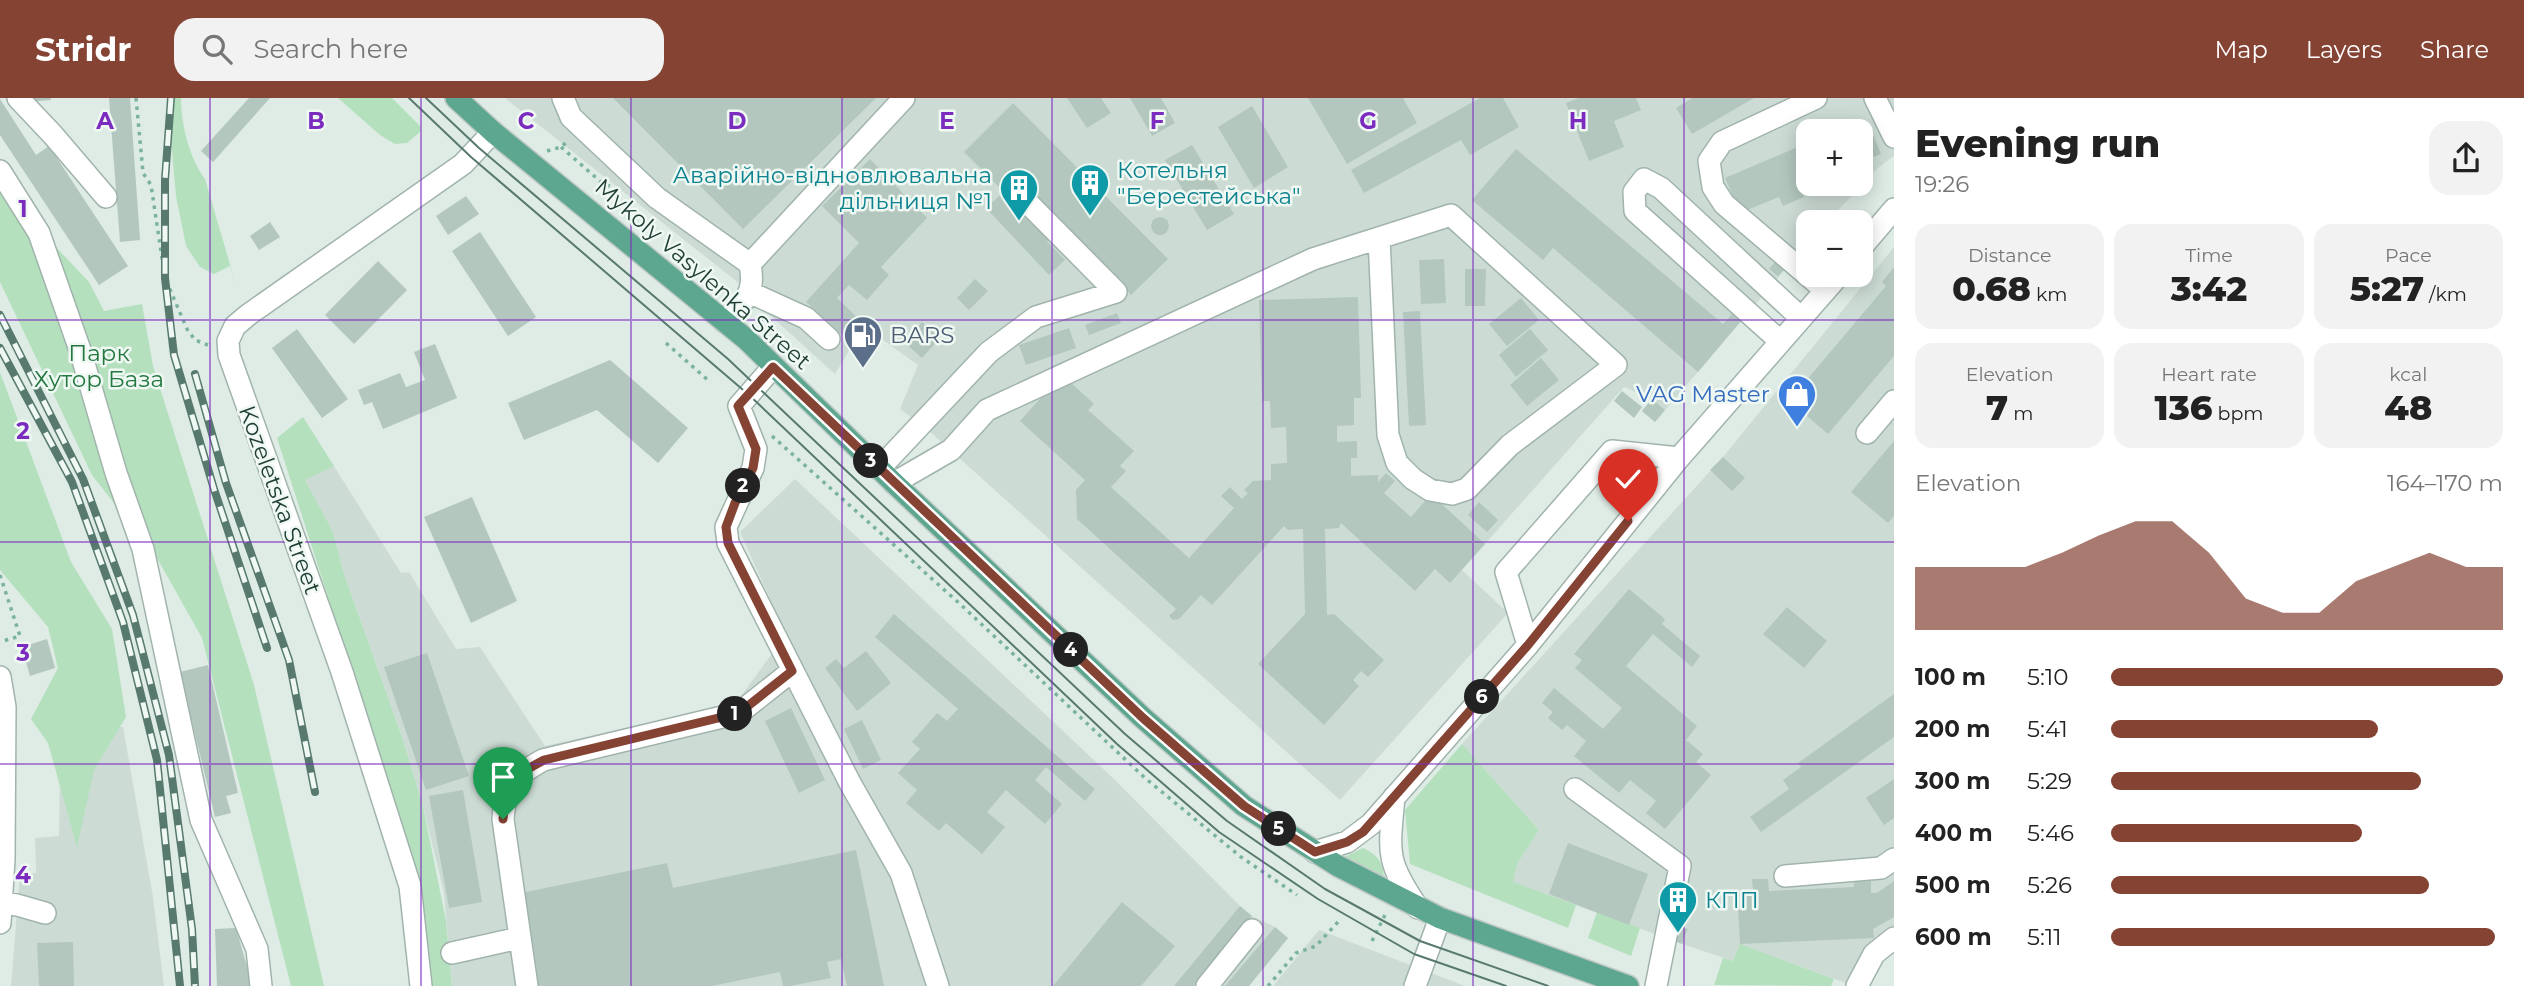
<!DOCTYPE html>
<html lang="en">
<head>
<meta charset="utf-8">
<style>
  :root { --surface:#fff; --page:#f2f2f2; --text:#222; --muted:#767676; --accent:#854334 }
  body { margin:0; font-family:Montserrat,sans-serif; background:var(--page); color:var(--text); height:100vh; display:flex; flex-direction:column; font-size:26px; white-space:nowrap }
  * { box-sizing:border-box; margin:0 }
  p { font-size:23px; color:var(--muted) }
  .icon { flex:none; width:38px; height:38px; fill:none; stroke:currentColor; stroke-width:2; stroke-linecap:round; stroke-linejoin:round }
  .map { position:relative; flex:1; overflow:hidden }
  .drawer { display:flex; flex-direction:column; background:var(--surface); width:630px }
  .drawer>* { flex:none }
  .tools { position:absolute; left:1796px; top:21px; display:grid; gap:14px }
  .tools a { display:grid; place-items:center; width:77px; height:77px; border-radius:14px; background:var(--surface); box-shadow:0 4px 18px #0003; font-size:35px }
  .pin { position:absolute; display:grid; place-items:center; width:60px; height:60px; color:#fff; margin:-72px -30px; border-radius:50% 50% 50% 0; rotate:-45deg; box-shadow:0 0 7px #0007 }
  .pin .icon { rotate:45deg }
  .km { position:absolute; width:35px; height:35px; margin:-18px; border-radius:50%; background:#222; color:#fff; font-size:19px; line-height:35px; text-align:center }
  .round { display:grid; place-items:center; flex:none; width:74px; height:74px; border-radius:21px; background:var(--page) }
  .overview { display:flex; align-items:center; justify-content:space-between; height:119px; padding:0 21px }
  h1 { font-size:38px; font-weight:800; line-height:52px }
  .metrics { display:grid; grid-template-columns:repeat(3,1fr); gap:10px; height:119px; padding:7px 21px }
  .metrics div { display:grid; align-content:center; border-radius:18px; background:var(--page); text-align:center }
  .metrics b { font-size:35px; font-weight:800 }
  .metrics small { font-size:19px; font-weight:400 }
  .metrics p { font-size:19px }
  .chart { height:196px; padding:14px 21px }
  .chart p { display:flex; justify-content:space-between }
  .chart svg { width:100%; height:126px; margin-top:7px; fill:var(--accent); opacity:.7 }
  ul { padding:0 21px; list-style:none; font-size:23px }
  li { display:grid; grid-template-columns:112px 84px 1fr; align-items:center; height:52px }
  li i { height:18px; border-radius:9px; background:var(--accent) }
  header { display:flex; align-items:center; gap:42px; box-sizing:border-box; height:98px; padding:0 35px; background:var(--accent); color:#fff }
  header strong { font-size:33px }
  nav { display:flex; gap:38px; margin-inline-start:auto; font-size:24px }
  .search { width:490px; height:63px; background:var(--page); display:flex; align-items:center; gap:18px; box-sizing:border-box; padding:0 24px; border-radius:21px; color:var(--muted); font-size:26px }
  main { display:flex; flex:1; min-height:0 }
  .map>svg:first-child { display:block }
</style>
</head>
<body>
<header>
<strong>Stridr</strong>
<div class="search"><svg class="icon" aria-label="search" viewBox="0 0 24 24"><circle cx="10" cy="10" r="6"/><path d="M15 15l6 6"/></svg>Search here</div>
<nav><a>Map</a><a>Layers</a><a>Share</a></nav>
</header>
<main>
<div class="map">
<svg width="1894" height="888" viewBox="0 0 1894 888">
  <rect width="100%" height="100%" fill="#deece5"/>
  <path fill="#ccdcd4" fill-rule="evenodd" d="M 505,0 L 1894,0 L 1894,58 L 1878,70 L 1827,124 L 1808,124 L 1808,145 L 1655,324 L 1642,313 L 1652,301 L 1624,289 L 1462,472 L 1508,515 L 1340,702 L 929,333 L 900,311 L 918,267 L 876,237 L 870,218 L 835,276 L 761,209 L 773,196 L 761,185 L 745,190 ZM 1808,33 L 1860,33 L 1860,86 L 1808,86 Z
    M 1894,149 L 1894,836 L 1865,856 L 1846,885 L 1740,847 L 1733,863 L 1682,846 L 1688,831 L 1675,826 L 1669,841 L 1512,784 L 1517,766 L 1539,732 L 1462,646 L 1723,359 Z
    M 334,368 L 401,475 L 409,474 L 456,551 L 480,549 L 545,648 L 736,605 L 771,557 L 793,552 L 740,434 L 795,381 L 1114,681 L 1240,808 L 1252,818 L 1275,829 L 1288,840 L 1249,888 L 452,888 L 444,795 L 423,708 L 403,642 L 344,476 L 333,434 L 304,381 Z
    M 101,627 L 123,629 L 153,799 L 164,888 L 11,888 L 20,777 L 36,775 L 35,740 L 59,738 L 60,670 Z
    M 1319,832 L 1465,888 L 1273,888 Z"/>
  <path fill="#b4e0be" d="M 174,0 L 181,0 C 181,26 189,60 205,81 L 236,187 L 230,168 L 214,176 L 200,169 L 186,148 L 176,98 L 171,43 Z
    M 338,0 L 392,0 L 421,29 L 420,34 L 407,45 L 395,46 L 380,37 Z
    M 0,90 L 89,184 L 104,213 L 142,206 L 153,268 L 254,587 L 324,888 L 291,888 L 202,540 L 157,460 L 92,377 L 0,184 Z
    M 0,274 L 71,464 L 112,531 L 126,619 L 94,672 L 77,749 L 48,645 L 31,621 L 58,570 L 48,529 L 0,472 Z
    M 303,319 L 334,368 L 305,382 L 333,434 L 344,476 L 403,642 L 423,708 L 446,823 L 452,888 L 431,888 L 414,767 L 277,340 Z
    M 1462,646 L 1539,732 L 1517,766 L 1513,784 L 1576,807 L 1568,830 L 1410,766 L 1405,712 Z
    M 1363,750 C 1378,757 1383,764 1384,781 L 1343,760 Z
    M 1597,814 L 1640,830 L 1631,858 L 1588,840 Z
    M 1740,846 L 1834,881 L 1831,888 L 1714,887 L 1723,860 L 1733,863 Z"/>
  <path fill="#b3c7be" d="M 26,0 L 51,0 L 51,2 L 27,4 Z
    M 109,0 L 130,0 L 140,142 L 120,144 Z
    M 249,0 L 270,0 L 213,64 L 201,53 Z
    M 613,0 L 876,0 L 743,131 Z
    M 1067,0 L 1101,0 L 1111,15 L 1087,30 Z
    M 1130,0 L 1161,0 L 1175,25 L 1152,38 Z
    M 1308,0 L 1403,0 L 1417,25 L 1347,66 Z
    M 1480,0 L 1503,0 L 1519,29 L 1470,57 L 1461,42 L 1364,95 L 1351,72 Z
    M 1579,0 L 1636,0 L 1641,12 L 1614,23 L 1624,49 L 1589,63 L 1566,5 Z
    M 1692,0 L 1754,0 L 1692,36 L 1676,10 Z
    M 0,1 L 36,57 L 49,48 L 128,168 L 99,187 L 0,37 Z
    M 1013,5 L 1168,161 L 1131,197 L 1012,78 L 1000,90 L 964,54 Z
    M 1252,8 L 1288,69 L 1254,90 L 1218,29 Z
    M 1817,21 L 1822,33 L 1808,33 L 1808,87 L 1800,90 L 1804,99 L 1783,108 L 1779,99 L 1740,115 L 1725,80 L 1807,45 L 1800,28 Z
    M 1867,23 L 1881,56 L 1860,64 L 1860,33 L 1843,33 Z
    M 1192,47 L 1234,116 L 1207,132 L 1165,62 Z
    M 1516,51 L 1723,226 L 1732,216 L 1741,223 L 1698,274 L 1553,150 L 1543,162 L 1472,102 Z
    M 870,61 L 927,120 L 881,169 L 889,177 L 867,202 L 849,187 L 837,200 L 860,222 L 844,239 L 806,204 L 859,145 L 822,108 Z
    M 1007,91 L 1052,139 L 1047,143 L 1065,162 L 1049,177 L 986,110 Z
    M 466,98 L 479,116 L 448,137 L 436,118 Z
    M1151 128a9 9 0 1 1 18 0a9 9 0 1 1-18 0Z
    M 270,124 L 280,139 L 259,152 L 250,138 Z
    M 480,134 L 536,219 L 508,238 L 452,153 Z
    M 1778,160 L 1787,168 L 1778,178 L 1769,171 Z
    M 1444,161 L 1446,205 L 1421,206 L 1419,162 Z
    M 378,163 L 407,192 L 354,246 L 325,217 Z
    M 1894,169 L 1894,258 L 1828,336 L 1789,303 L 1886,188 L 1882,184 Z
    M 1465,171 L 1486,171 L 1485,208 L 1465,208 Z
    M 975,181 L 988,193 L 969,212 L 957,200 Z
    M 1358,199 L 1361,300 L 1354,300 L 1354,327 L 1337,328 L 1337,344 L 1357,343 L 1357,360 L 1351,360 L 1351,378 L 1378,377 L 1378,384 L 1386,375 L 1395,383 L 1384,395 L 1411,419 L 1431,396 L 1485,446 L 1450,485 L 1435,471 L 1415,493 L 1341,425 L 1339,430 L 1325,431 L 1327,517 L 1334,516 L 1384,562 L 1368,579 L 1361,573 L 1353,582 L 1359,588 L 1324,627 L 1258,566 L 1305,516 L 1303,431 L 1288,432 L 1284,428 L 1212,507 L 1201,497 L 1179,521 L 1173,522 L 1169,518 L 1176,511 L 1077,421 L 1076,392 L 1085,382 L 1020,323 L 1056,283 L 1063,289 L 1069,283 L 1094,306 L 1088,312 L 1134,353 L 1120,368 L 1126,373 L 1111,389 L 1189,460 L 1234,410 L 1221,398 L 1230,389 L 1242,401 L 1248,395 L 1244,392 L 1253,383 L 1271,382 L 1271,366 L 1287,365 L 1286,329 L 1271,330 L 1270,303 L 1262,303 L 1259,202 Z
    M 1521,200 L 1539,222 L 1507,248 L 1489,226 Z
    M 1420,213 L 1426,327 L 1409,328 L 1403,214 Z
    M 1117,215 L 1121,225 L 1089,237 L 1085,227 Z
    M 922,224 L 940,240 L 922,260 L 905,245 Z
    M 1069,230 L 1076,250 L 1026,267 L 1019,247 Z
    M 297,231 L 348,301 L 322,320 L 272,250 Z
    M 1530,231 L 1548,252 L 1516,279 L 1499,257 Z
    M 435,246 L 457,300 L 383,331 L 372,304 L 364,307 L 358,292 L 400,275 L 406,289 L 425,282 L 414,254 Z
    M 1541,260 L 1559,282 L 1527,308 L 1510,287 Z
    M 610,262 L 688,330 L 658,365 L 597,312 L 524,342 L 508,305 Z
    M 1622,293 L 1642,309 L 1634,320 L 1614,303 Z
    M 1652,301 L 1665,312 L 1655,324 L 1642,313 Z
    M 1894,343 L 1894,418 L 1888,425 L 1851,394 Z
    M 1723,359 L 1745,380 L 1732,393 L 1710,372 Z
    M 472,399 L 517,503 L 471,525 L 424,419 Z
    M 1479,404 L 1498,422 L 1487,434 L 1468,417 Z
    M 1629,491 L 1665,521 L 1662,526 L 1700,558 L 1692,569 L 1653,536 L 1626,568 L 1697,628 L 1686,642 L 1703,656 L 1696,664 L 1711,677 L 1665,731 L 1646,715 L 1656,703 L 1630,682 L 1619,695 L 1574,658 L 1586,643 L 1567,627 L 1562,632 L 1548,620 L 1553,614 L 1542,605 L 1554,590 L 1603,631 L 1622,610 L 1575,570 L 1582,562 L 1574,556 Z
    M 1787,509 L 1827,543 L 1804,570 L 1763,536 Z
    M 894,516 L 1095,691 L 1085,703 L 1046,669 L 1035,682 L 1062,706 L 1045,726 L 1006,692 L 987,714 L 1005,729 L 982,756 L 946,725 L 939,733 L 906,705 L 917,692 L 898,675 L 920,651 L 912,644 L 937,615 L 947,623 L 958,611 L 875,539 Z
    M 47,541 L 55,570 L 30,578 L 22,549 Z
    M 866,553 L 891,585 L 857,613 L 825,570 L 836,561 L 844,570 Z
    M 427,555 L 469,678 L 426,692 L 384,569 Z
    M 208,567 L 238,695 L 226,698 L 231,715 L 215,719 L 180,574 Z
    M 1894,596 L 1894,639 L 1761,734 L 1750,719 L 1789,691 L 1783,682 L 1801,669 L 1798,665 Z
    M 791,610 L 825,682 L 799,695 L 765,623 Z
    M 862,622 L 881,662 L 863,671 L 844,631 Z
    M 1894,681 L 1894,720 L 1884,727 L 1866,700 Z
    M 463,692 L 482,804 L 449,810 L 429,698 Z
    M 1568,745 L 1648,776 L 1629,827 L 1549,796 Z
    M 856,752 L 884,888 L 847,888 L 841,861 L 827,864 L 831,880 L 790,888 L 783,888 L 780,874 L 712,888 L 531,888 L 527,873 L 537,871 L 521,795 L 667,765 L 673,790 Z
    M 1752,781 L 1768,781 L 1769,793 L 1854,789 L 1854,784 L 1871,783 L 1871,795 L 1877,795 L 1894,783 L 1894,819 L 1873,831 L 1874,840 L 1740,846 L 1737,794 L 1753,793 Z
    M 1122,804 L 1175,848 L 1141,888 L 1053,888 Z
    M 1240,808 L 1252,818 L 1194,888 L 1174,888 Z
    M 1675,826 L 1688,831 L 1682,846 L 1669,841 Z
    M 1275,829 L 1288,840 L 1249,888 L 1225,888 Z
    M 236,830 L 248,872 L 250,888 L 217,888 L 215,831 Z
    M 73,844 L 74,888 L 39,888 L 37,845 Z"/>
  <g fill="none" stroke-linecap="round" stroke-linejoin="round">
    <g stroke="#a1b4ac" stroke-width="24">
      <path id="minor" d="M 18,0 L 53,37 L 106,99
        M 563,0 L 571,19 L 657,100 L 750,166 C 756,198 744,201 725,224
        M 1816,0 L 1722,44 L 1709,63 L 1713,89 L 1724,106 L 1825,192
        M 1875,0 L 1894,39
        M 0,73 L 39,135 L 80,252 L 116,375 L 143,451 L 201,722 L 257,851 L 261,888
        M 1860,151 L 1894,111
        M 750,166 L 904,0
        M 751,195 L 806,220 L 829,241
        M 1780,243 L 1635,113 L 1634,94 L 1644,81 L 1661,90 L 1801,220
        M 773,269 L 739,308 L 756,351 L 753,370 L 726,429 L 728,445 L 850,685 L 901,775 L 938,888
        M 1867,335 L 1894,303
        M 879,371 L 989,254 L 1036,219 L 1116,194 L 1015,92
        M 894,385 L 951,352 L 987,312 L 1313,161 L 1451,117 L 1616,267 L 1510,347 L 1467,391 L 1452,396 L 1430,392 L 1413,381 L 1397,365 L 1388,337 L 1379,140
        M 1528,547 L 1506,474 L 1612,353 L 1679,360
        M 0,579 L 5,609 L 4,761 L 0,825
        M 1575,691 L 1680,768 L 1656,888
        M 1394,699 C 1389,755 1385,762 1418,810
        M 1315,754 L 1347,744 L 1371,726 L 1528,547 L 1679,360 L 1839,177
        M 1785,778 L 1881,770 L 1894,761
        M 1,805 L 17,807 L 45,815
        M 452,855 L 519,840
        M 421,888 L 410,788 L 342,574 L 229,257 L 228,243 L 235,228 L 248,217 L 463,66 L 493,34
        M 527,888 L 503,721 C 506,685 513,679 543,662 L 739,615 L 792,573
        M 1207,888 L 1252,832
        M 1415,888 L 1440,820
        M 1857,888 L 1874,856 L 1894,840"/>
    </g>
    <g stroke="#c0c9c6" stroke-width="24">
      <path id="major" d="M 456,0 L 493,34 L 746,241 L 894,385 L 1143,620 L 1244,708 L 1338,768 L 1440,820 L 1628,888"/>
    </g>
    <path stroke="#7bb39f" stroke-width="3.5" stroke-dasharray="3.5 5" stroke-linecap="butt" d="M 136,0 L 143,75 L 151,87 L 165,180 L 187,231 L 195,242 L 208,247
      M 561,49 L 601,84 L 618,92
      M 547,53 L 561,49 L 568,43
      M 666,245 L 709,283
      M 772,338 L 959,505 L 1145,680 L 1241,759 L 1297,797
      M 0,477 L 20,538 L 0,544
      M 1372,843 L 1386,815
      M 1268,888 L 1296,855 L 1316,848 L 1338,824"/>
    <use href="#minor" stroke="#fff" stroke-width="21"/>
    <use href="#major" stroke="#5da790" stroke-width="21"/>
    <path stroke="#57796e" stroke-width="2" d="M 409,0 L 471,59 L 749,297 L 1117,646 L 1219,734 L 1318,801 L 1414,856 L 1506,888
      M 426,0 L 479,50 L 728,261 L 1125,636 L 1227,723 L 1325,791 L 1420,843 L 1548,888"/>
    <g stroke="#57796e" stroke-width="8">
      <path id="rail" d="M 171,0 L 165,82 L 165,180 L 174,257 L 214,391 L 267,550
        M 0,217 L 83,381 L 133,517 L 169,657 L 192,831 L 195,888
        M 0,250 L 72,384 L 123,524 L 157,662 L 180,888
        M 195,276 L 226,385 L 289,562 L 315,694"/>
    </g>
    <use href="#rail" stroke="#eff8f3" stroke-width="5" stroke-dasharray="16" stroke-linecap="butt"/>
  </g>
  <g fill="none" stroke-linecap="round" stroke-linejoin="round">
    <g stroke="#fff" stroke-width="14">
      <path id="route" d="M 503,721 C 506,684 512,679 544,662 L 739,615 L 792,573 L 728,445 L 726,429 L 735,405 L 753,370 L 756,351 L 738,308 L 773,269 L 1143,620 L 1244,708 L 1315,754 L 1347,744 L 1363,734 L 1528,547 L 1628,423"/>
    </g>
    <use href="#route" stroke="#854334" stroke-width="9"/>
  </g>
  <path fill="none" stroke="#7b2cbf" stroke-width="2" stroke-opacity="0.55" d="M 210,0 L 210,888M 421,0 L 421,888M 631,0 L 631,888M 842,0 L 842,888M 1052,0 L 1052,888M 1263,0 L 1263,888M 1473,0 L 1473,888M 1684,0 L 1684,888M 0,222 L 1894,222M 0,444 L 1894,444M 0,666 L 1894,666"/>
  <defs>
    <g id="building-pin" transform="scale(2.0125)"><path d="M0 17L-7.5 6A9.5 9.5 0 1 1 7.5 6Z" fill="#0f9aa8" stroke="#eff8f3"/><path d="M-4-6H4V6H1V3H-1V6H-4ZM-2.5-4.3h1.7v1.8h-1.7ZM.8-4.3h1.7v1.8H.8ZM-2.5-1h1.7V.8h-1.7ZM.8-1h1.7V.8H.8Z" fill="#fff"/></g>
    <g id="fuel-pin" transform="scale(2.0125)"><path d="M0 17L-7.5 6A9.5 9.5 0 1 1 7.5 6Z" fill="#5c6f8a" stroke="#eff8f3"/><path d="M-5.5-6h7V0h2V4h1.3V-2.5L3-4.5l.8-.8L6-3V5H2.5V1h-1V6h-7ZM-4.2-4.7v3.2H.2V-4.7Z" fill="#fff"/></g>
    <g id="shop-pin" transform="scale(2.0125)"><path d="M0 17L-7.5 6A9.5 9.5 0 1 1 7.5 6Z" fill="#3f7fe0" stroke="#eff8f3"/><path d="M-5-2.5h2.3a2.7 3.5 0 0 1 5.4 0H5L5.5 6h-11ZM-1.5-2.5h3a1.5 2.3 0 0 0-3 0Z" fill="#fff"/></g>
  </defs>
  <g fill-rule="evenodd">
    <use href="#building-pin" x="1090" y="85"/>
    <use href="#building-pin" x="1019" y="90"/>
    <use href="#fuel-pin" x="863" y="237"/>
    <use href="#shop-pin" x="1797" y="296"/>
    <use href="#building-pin" x="1678" y="802"/>
  </g>
  <g text-anchor="middle" stroke-width="5" stroke-linejoin="round" paint-order="stroke">
    <g font-size="23" fill="#0d838f" stroke="#eff8f3" text-anchor="start">
      <text x="1117" y="80">Котельня<tspan x="1117" dy="26">"Берестейська"</tspan></text>
      <text x="992" y="85" text-anchor="end">Аварійно-відновлювальна<tspan x="992" dy="26">дільниця №1</tspan></text>
      <text x="1705" y="810">КПП</text>
    </g>
    <g font-size="23" fill="#1e3d33" stroke="#eff8f3">
      <text transform="translate(703 176) rotate(41)" y="8">Mykoly Vasylenka Street</text>
      <text transform="translate(280 402) rotate(70)" y="8">Kozeletska Street</text>
    </g>
    <g font-size="23" fill="#4e5e75" stroke="#eff8f3" text-anchor="start">
      <text x="890" y="245">BARS</text>
    </g>
    <g font-size="23" fill="#237840" stroke="#eff8f3">
      <text x="99" y="263">Парк<tspan x="99" dy="26">Хутор База</tspan></text>
    </g>
    <g font-size="23" fill="#366cbe" stroke="#eff8f3" text-anchor="end">
      <text x="1770" y="304">VAG Master</text>
    </g>
  </g>
  <g font-size="23" text-anchor="middle" font-weight="bold" fill="#7b2cbf" stroke="#eff8f3" stroke-width="5" stroke-linejoin="round" paint-order="stroke">
    <text x="105" y="31">A</text>
    <text x="316" y="31">B</text>
    <text x="526" y="31">C</text>
    <text x="737" y="31">D</text>
    <text x="947" y="31">E</text>
    <text x="1157" y="31">F</text>
    <text x="1368" y="31">G</text>
    <text x="1578" y="31">H</text>
    <text x="23" y="119">1</text>
    <text x="23" y="341">2</text>
    <text x="23" y="563">3</text>
    <text x="23" y="785">4</text>
  </g>
</svg>
<div class="tools">
<a>+</a>
<a>−</a>
</div>
<div class="pin" style="left:503px;top:721px;background:#1e9e55"><svg class="icon" aria-label="arrive" viewBox="0 0 24 24"><path d="M6 21V4h12l-3 4 3 4H6"/></svg></div>
<div class="pin" style="left:1628px;top:423px;background:#d93025"><svg class="icon" aria-label="check" viewBox="0 0 24 24"><path d="M5 12l5 5 9-10"/></svg></div>
<b class="km" style="left:735px;top:616px">1</b>
<b class="km" style="left:743px;top:388px">2</b>
<b class="km" style="left:871px;top:363px">3</b>
<b class="km" style="left:1071px;top:552px">4</b>
<b class="km" style="left:1279px;top:731px">5</b>
<b class="km" style="left:1482px;top:599px">6</b>
</div>
<section class="drawer">
<div class="overview"><div><h1>Evening run</h1><p>19:26</p></div><a class="round"><svg class="icon" aria-label="share" viewBox="0 0 24 24"><path d="M12 15V3M7 8l5-5 5 5M5 13v7h14v-7"/></svg></a></div>
<div class="metrics">
<div><p>Distance</p><b>0.68<small> km</small></b></div>
<div><p>Time</p><b>3:42</b></div>
<div><p>Pace</p><b>5:27<small> /km</small></b></div>
</div>
<div class="metrics">
<div><p>Elevation</p><b>7<small> m</small></b></div>
<div><p>Heart rate</p><b>136<small> bpm</small></b></div>
<div><p>kcal</p><b>48</b></div>
</div>
<div class="chart"><p><span>Elevation</span>164–170 m</p>
<svg viewBox="0 0 160 44" preserveAspectRatio="none"><path d="M0 44V22L10 22L20 22L30 22L40 17L50 11L60 6L70 6L80 17L90 33L100 38L110 38L120 27L130 22L140 17L150 22L160 22V44z"/></svg>
</div>
<ul>
<li><b>100 m</b>5:10<i style="width:100%"></i></li>
<li><b>200 m</b>5:41<i style="width:68%"></i></li>
<li><b>300 m</b>5:29<i style="width:79%"></i></li>
<li><b>400 m</b>5:46<i style="width:64%"></i></li>
<li><b>500 m</b>5:26<i style="width:81%"></i></li>
<li><b>600 m</b>5:11<i style="width:98%"></i></li>
</ul>
</section>
</main>
</body>
</html>
